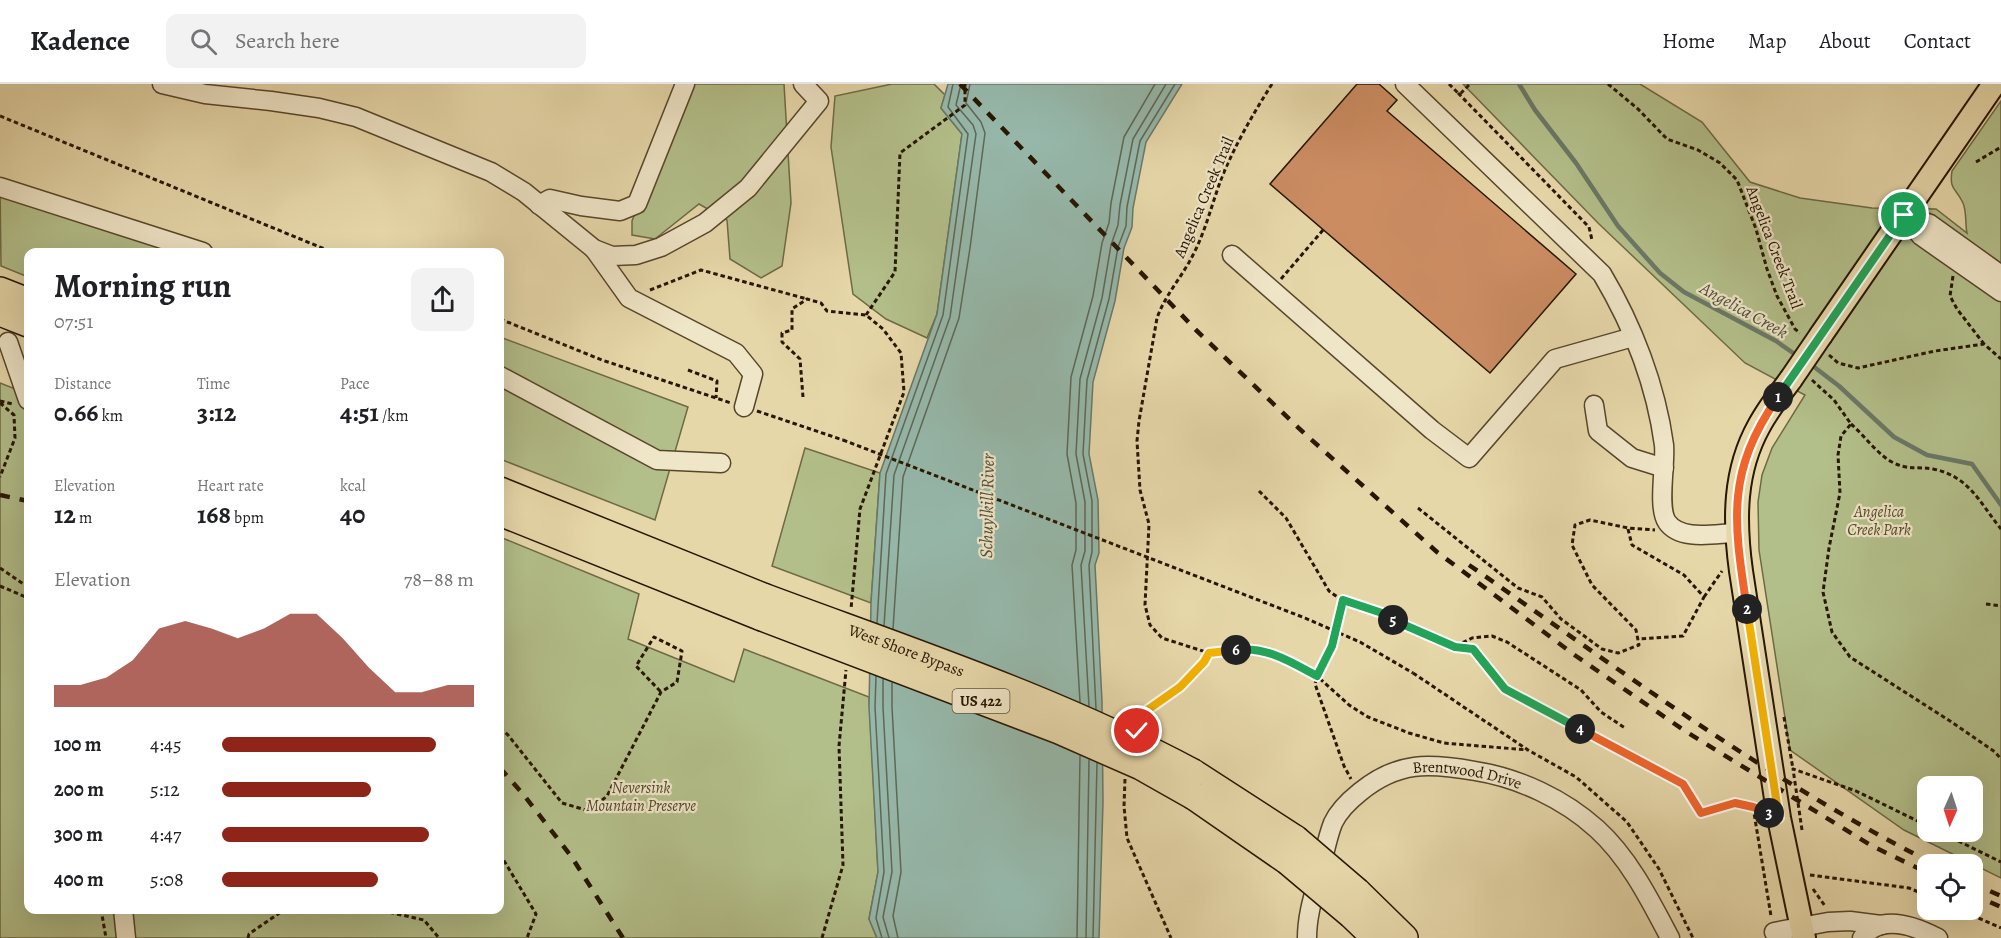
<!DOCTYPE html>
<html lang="en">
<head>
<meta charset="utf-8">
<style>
  :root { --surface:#fff; --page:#f2f2f2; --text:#202124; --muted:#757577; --line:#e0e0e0; --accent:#8f2418 }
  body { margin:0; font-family:Alegreya,serif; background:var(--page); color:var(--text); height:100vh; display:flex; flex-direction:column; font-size:22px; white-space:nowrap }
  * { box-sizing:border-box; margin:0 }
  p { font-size:20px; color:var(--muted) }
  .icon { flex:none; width:33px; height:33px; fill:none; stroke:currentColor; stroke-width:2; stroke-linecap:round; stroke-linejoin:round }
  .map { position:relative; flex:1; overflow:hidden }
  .sheet { position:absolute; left:24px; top:164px; width:480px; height:666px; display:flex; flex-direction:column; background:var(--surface); border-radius:12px; box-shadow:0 6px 24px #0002 }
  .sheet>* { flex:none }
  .needle { width:39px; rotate:183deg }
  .buttons { position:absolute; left:1917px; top:692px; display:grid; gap:12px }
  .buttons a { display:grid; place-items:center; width:66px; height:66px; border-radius:12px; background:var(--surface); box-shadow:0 6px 24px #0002; font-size:30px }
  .pin { position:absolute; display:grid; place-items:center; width:51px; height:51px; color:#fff; margin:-26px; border:3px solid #fff; border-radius:50%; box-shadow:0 2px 6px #0007 }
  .km { position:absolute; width:30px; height:30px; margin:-15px; border-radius:50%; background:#222; color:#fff; font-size:16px; line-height:30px; text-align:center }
  .round { display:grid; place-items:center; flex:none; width:63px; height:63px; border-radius:12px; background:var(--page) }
  .headline { display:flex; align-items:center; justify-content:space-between; height:102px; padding:0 30px }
  h1 { font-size:33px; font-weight:700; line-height:45px }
  .metrics { display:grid; grid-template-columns:repeat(3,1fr); gap:9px; height:102px; padding:6px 30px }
  .metrics div { display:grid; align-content:center }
  .metrics b { font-size:26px; font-weight:700 }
  .metrics small { font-size:16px; font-weight:400 }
  .metrics p { font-size:16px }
  .chart { height:168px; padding:12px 30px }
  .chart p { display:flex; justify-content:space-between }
  .chart svg { width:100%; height:108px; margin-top:6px; fill:var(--accent); opacity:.7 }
  ul { padding:0 30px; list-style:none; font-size:20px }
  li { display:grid; grid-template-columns:96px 72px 1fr; align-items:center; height:45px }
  li i { height:15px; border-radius:8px; background:var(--accent) }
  header { display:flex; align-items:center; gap:36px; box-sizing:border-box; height:84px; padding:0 30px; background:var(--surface); border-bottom:2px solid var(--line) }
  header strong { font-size:28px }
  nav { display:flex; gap:33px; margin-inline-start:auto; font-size:21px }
  .search { width:420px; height:54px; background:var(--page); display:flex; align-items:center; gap:15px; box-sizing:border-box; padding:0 21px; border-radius:12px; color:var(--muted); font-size:22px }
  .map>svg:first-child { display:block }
</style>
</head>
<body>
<header>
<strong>Kadence</strong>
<div class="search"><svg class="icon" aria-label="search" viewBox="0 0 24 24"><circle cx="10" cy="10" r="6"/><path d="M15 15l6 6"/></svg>Search here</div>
<nav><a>Home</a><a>Map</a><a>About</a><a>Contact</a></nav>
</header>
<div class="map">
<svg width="2001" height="854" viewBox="0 0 2001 854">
  <rect width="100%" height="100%" fill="#e6d7a9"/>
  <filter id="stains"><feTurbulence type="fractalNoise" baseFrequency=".00333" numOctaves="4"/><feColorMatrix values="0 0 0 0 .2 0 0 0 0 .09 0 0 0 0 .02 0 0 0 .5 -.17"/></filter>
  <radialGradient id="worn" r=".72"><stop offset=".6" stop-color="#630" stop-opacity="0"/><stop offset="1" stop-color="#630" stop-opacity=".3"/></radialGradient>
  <path fill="#b3bf8a" stroke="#6d6a45" stroke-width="1.5" fill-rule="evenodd" d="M 686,0 L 784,0 L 791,119 L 782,182 L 761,194 L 730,175 L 727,136 L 699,120 L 655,155 L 632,151 L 632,137 Z
    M 892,0 L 934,0 L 945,11 L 941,24 L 962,50 L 937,230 L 927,254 L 886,235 L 853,210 L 831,63 L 835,12 Z
    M 1463,0 L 1640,0 L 1702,38 L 1750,98 L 1800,114 L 1872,124 L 1936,125 L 1967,149 C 1965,141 1967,128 1963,119 C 1956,104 1949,106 1952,87 L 2001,17 L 2001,794 L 1904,746 L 1790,666 L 1759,466 L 1758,418 L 1762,391 L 1772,364 L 1805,311 L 1745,279 L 1598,139 ZM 1928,702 L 1972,702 L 1972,747 L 1928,747 Z
    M 0,99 L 166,164 L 167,168 L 28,168 L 28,193 L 1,182 Z
    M 500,253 L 688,323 L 655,436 L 500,375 Z
    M 0,299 L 28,310 L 28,825 L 500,825 L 500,453 L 639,510 L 628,555 L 734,598 L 744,565 L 869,613 L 878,788 L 869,835 L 877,854 L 0,854 Z
    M 805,364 L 880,389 L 871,519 L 772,482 Z"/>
  <path fill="#96b9ac" stroke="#6a7867" stroke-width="1.5" d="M 948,0 L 1182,0 L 1146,58 L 1133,124 L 1132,143 L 1124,164 L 1115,217 L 1093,298 L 1089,370 L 1098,416 L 1099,469 L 1095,481 L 1102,617 L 1103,718 L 1099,854 L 877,854 L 869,835 L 878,788 L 869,623 L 871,519 L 880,389 L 937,230 L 962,50 L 941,24 Z"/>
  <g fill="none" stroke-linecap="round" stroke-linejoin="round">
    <path stroke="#5e6856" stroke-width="1.5" d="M 877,539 L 886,390 L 943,231 L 968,50 L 948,23 L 953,0
      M 884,542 L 894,391 L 950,233 L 976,50 L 973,41 L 956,21 L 961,0
      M 893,545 L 903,393 L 959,234 L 970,164 L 985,49 L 981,38 L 966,19 L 970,0
      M 876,592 L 875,623 L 884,788 L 876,834 L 882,854
      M 883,595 L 883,623 L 892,788 L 883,833 L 889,854
      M 892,599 L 892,623 L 901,788 L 893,832 L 898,854
      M 1080,618 L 1072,481 L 1076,466 L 1076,419 L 1067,370 L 1071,293 L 1093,212 L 1102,159 L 1109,139 L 1111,119 L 1124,53 L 1155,0
      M 1089,622 L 1081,481 L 1085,467 L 1085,418 L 1076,370 L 1080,295 L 1102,214 L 1111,161 L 1118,141 L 1120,121 L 1133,55 L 1166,0
      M 1096,625 L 1089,481 L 1092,468 L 1092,417 L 1083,370 L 1087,296 L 1109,215 L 1118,163 L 1126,142 L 1127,123 L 1140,57 L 1175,0
      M 1077,854 L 1080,672
      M 1086,854 L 1089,676
      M 1093,854 L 1097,679"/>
    <path stroke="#6a7867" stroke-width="4.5" d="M 1519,0 L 1535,26 L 1576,79 L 1618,142 L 1660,189 L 1684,208 L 1776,257 L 1799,273
      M 1809,279 L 1839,302 L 1894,353 L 1927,371 L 1972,380 L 2001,421"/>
  </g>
  <path fill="#cb8c62" stroke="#271600" stroke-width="1.5" d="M 1357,0 L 1379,0 L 1397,16 L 1387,27 L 1576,190 L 1490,289 L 1270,100 Z"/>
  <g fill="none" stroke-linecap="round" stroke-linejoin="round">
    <g stroke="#57462a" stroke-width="21">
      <g id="minor">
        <path d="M 162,0 L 205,10 L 271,17 L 319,24 L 356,33 L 491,88 L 524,108 L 594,165 L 612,172 L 636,171 L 661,163 L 705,139 L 748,104 L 819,17 L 803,0"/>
        <path d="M 1405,0 L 1602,190 C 1633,242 1656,302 1664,361 C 1666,380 1657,423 1667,438 C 1681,458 1717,449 1737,449"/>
        <path d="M 0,103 L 203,168"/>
        <path d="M 539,121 L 550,115 L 581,122 L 620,127 L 637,120 L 685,0"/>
        <path d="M 1904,131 L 1921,152 L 2001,208"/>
        <path d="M 1904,131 L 1930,140 L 2001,191"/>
        <path d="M 594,165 L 629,214 L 736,269 L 753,290 L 744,323"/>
        <path d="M 1232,171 L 1432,346 L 1469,374 L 1555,275 L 1633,253"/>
        <path d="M 8,258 L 28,316"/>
        <path d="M 500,292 L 657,376 L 721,379"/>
        <path d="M 1594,321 L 1598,347 L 1632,374 L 1664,384"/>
        <path d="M 123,825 L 126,854"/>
        <path d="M 1774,848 L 1828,838 L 1850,837 L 1881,841"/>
        <path id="s1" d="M 1307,854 C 1307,831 1314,810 1320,787 C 1324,772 1327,754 1333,739 C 1338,728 1350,716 1360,708 C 1398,677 1429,679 1475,687 C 1519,694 1564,715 1597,745 C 1629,774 1650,816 1670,854"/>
        <path d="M 1862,854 C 1881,829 1915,842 1938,854"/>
      </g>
    </g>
    <g stroke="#271600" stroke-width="26">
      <path id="major" d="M 1821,251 L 1994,0
        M 1791,295 C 1780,310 1768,325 1759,342 C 1734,387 1734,436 1741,487 L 1779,734 L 1804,854"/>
    </g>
    <g stroke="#271600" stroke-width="30">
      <path id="highway" d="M 0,207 L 28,218
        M 0,228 L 28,239
        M 500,407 L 763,513
        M 500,428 L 762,533
        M 1193,689 L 1295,755
        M 1194,712 L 1288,777
        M 1357,808 L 1404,854
        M 1352,831 L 1376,854"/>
    </g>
    <path stroke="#271600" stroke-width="3" stroke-dasharray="4.5 3" stroke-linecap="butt" d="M 1272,0 C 1253,30 1235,61 1222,93 C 1212,119 1206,146 1193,171 C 1182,193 1165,211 1157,234 L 1139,337 L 1137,357 L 1140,406 L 1149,440 L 1145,521 L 1150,541 L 1162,554 L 1209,569 L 1253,564 L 1278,572 L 1317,592 L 1349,621 L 1368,633 L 1409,649 L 1444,659 L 1528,666
      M 1449,0 L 1458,9 L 1461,9 L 1470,0
      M 1608,0 L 1638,25 L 1667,55 L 1698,66 L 1720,79 L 1737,96 L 1756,145 L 1767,185 L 1777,212 L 1795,245 L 1800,249
      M 1458,9 L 1589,143 L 1592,156
      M 0,32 L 332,168
      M 1976,78 L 2001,63
      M 1953,192 L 1950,212 L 1957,225 L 1984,260
      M 1281,195 L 1323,146
      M 650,206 L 701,186 L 807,215
      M 866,231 L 895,188 L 900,69 L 965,21 L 965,0
      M 500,235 L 602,276 L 731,319
      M 1829,271 L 1838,279 L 1858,284 L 1935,267 L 1984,260 L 2001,275
      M 688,286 L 717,297 L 716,314
      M 1812,296 L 1834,316 L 1851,340 L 1841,352 L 1838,371 L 1840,409 L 1829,464 L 1823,508 L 1832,548 L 1850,573 L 1950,637 L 1995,668 L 2001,675
      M 803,313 L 800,275 L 782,258 L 782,249 L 792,246 L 792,225 L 807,215 L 821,219 L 827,227 L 866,231 L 883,245 L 901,269 L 904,308 L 860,425 L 851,525
      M 0,317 L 13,320
      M 0,319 L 14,331 L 15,354 L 0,393
      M 757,327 L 843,356
      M 1851,340 C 1865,352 1876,369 1892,378 C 1909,387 1916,382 1933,385 C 1969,392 1980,419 2001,445
      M 1259,407 L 1286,434 L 1329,507 L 1343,517 L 1382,529 L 1400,540 L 1455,563 L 1473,565 L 1505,605 L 1683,700 L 1701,729 L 1735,719 L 1761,726
      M 1418,424 L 1518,504 L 1542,513 L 1561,535 L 1602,565 L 1618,569 L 1639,561 L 1636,546 L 1592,501 L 1572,461 L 1575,441 L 1590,436 L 1628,444 L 1655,446
      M 1628,445 L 1632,461 L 1684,491 L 1704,513 L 1683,552 L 1638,555
      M 0,484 L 28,503
      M 0,502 L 28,514
      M 1704,513 L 1722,487
      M 1343,517 L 1332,562 L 1317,592 L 1315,600 L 1344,682 L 1351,695
      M 1986,520 L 2001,522
      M 1456,562 L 1472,554 L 1492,552 L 1507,558 L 1581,606 L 1601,628 L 1625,644
      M 1413,589 L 1528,666 L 1576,693 L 1627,738 L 1659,785 L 1693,854
      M 1784,633 L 1793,685
      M 1140,639 C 1149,620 1162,617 1178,605 C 1190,595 1202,583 1209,569
      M 500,644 L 508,651 L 562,719 L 589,727 L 607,712 L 661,608 L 677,598 L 682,567 L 654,553 L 636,582 L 661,608
      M 1125,695 L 1124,722 L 1127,754 L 1171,854
      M 1753,723 L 1771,832
      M 1802,746 L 1793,685 L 1856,707 L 1928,742
      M 1938,747 L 2001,778
      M 500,770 L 536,830 L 527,854
      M 1810,791 L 1909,804 L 1928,812
      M 1813,805 L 1825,822
      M 101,825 L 106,854
      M 375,825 L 424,836 L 439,854
      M 1958,825 L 2001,844
      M 248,854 L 249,850 L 285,825
      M 822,854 L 843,781 L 839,662 L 846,586"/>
    <use href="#minor" stroke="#efe5c7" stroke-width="18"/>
    <use href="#major" stroke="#e6d7a9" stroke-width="22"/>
    <use href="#highway" stroke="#e6d7a9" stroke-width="27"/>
    <path stroke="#271600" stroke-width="4.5" stroke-dasharray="10 10" stroke-linecap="butt" d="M 960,0 L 1196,246 L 1305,350 L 1437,468 L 1576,572 L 1685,647 L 1872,762 L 1928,789
      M 0,411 L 28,417
      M 1469,481 C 1620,586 1769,697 1934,780
      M 500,684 L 523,710 L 571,772 L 623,854
      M 1972,799 L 2001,812
      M 1972,810 L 2001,823"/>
    <g stroke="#271600" stroke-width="26" stroke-linecap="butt">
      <path id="major-bridge" d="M 1791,295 L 1821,251"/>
    </g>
    <g stroke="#271600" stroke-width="30" stroke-linecap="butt">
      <g id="highway-bridge">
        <path id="s2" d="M 763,513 C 908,567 1057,616 1193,689"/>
        <path d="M 762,533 L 1059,646 L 1141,682 L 1194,712"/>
        <path d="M 1295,755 L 1357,808"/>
        <path d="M 1288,777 L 1352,831"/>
      </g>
    </g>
    <path stroke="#271600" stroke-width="3" stroke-dasharray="4.5 3" stroke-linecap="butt" d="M 843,356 L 1305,534 L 1360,558 L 1413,589"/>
    <use href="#major-bridge" stroke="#e6d7a9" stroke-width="22"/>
    <use href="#highway-bridge" stroke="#e6d7a9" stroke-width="27"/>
  </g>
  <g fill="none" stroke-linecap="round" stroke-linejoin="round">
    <g stroke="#fff" stroke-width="12">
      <path id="split-1" d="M 1778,313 L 1904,131"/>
    </g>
    <g stroke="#fff" stroke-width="12">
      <path id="split-2" d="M 1747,525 C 1734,439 1725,389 1778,313"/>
    </g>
    <g stroke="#fff" stroke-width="12">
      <path id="split-3" d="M 1747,525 L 1779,734 L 1769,729"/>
    </g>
    <g stroke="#fff" stroke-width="12">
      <path id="split-4" d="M 1580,645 L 1683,700 L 1701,729 L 1735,719 L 1753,723 L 1769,729"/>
    </g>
    <g stroke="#fff" stroke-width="12">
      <path id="split-5" d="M 1393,536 L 1455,563 L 1473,565 L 1505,605 L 1580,645"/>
    </g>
    <g stroke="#fff" stroke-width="12">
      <path id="split-6" d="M 1236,566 C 1266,562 1291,578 1317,592 L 1332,562 L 1343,516 L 1382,529 L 1393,536"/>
    </g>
    <g stroke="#fff" stroke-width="12">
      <path id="split-7" d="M 1137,647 L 1146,627 L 1180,603 L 1204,578 L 1209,569 L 1236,566"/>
    </g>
    <use href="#split-1" stroke="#22a559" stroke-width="8"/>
    <use href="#split-2" stroke="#f0652b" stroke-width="8"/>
    <use href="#split-3" stroke="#f5b400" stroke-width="8"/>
    <use href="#split-4" stroke="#f0652b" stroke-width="8"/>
    <use href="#split-5" stroke="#22a559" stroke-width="8"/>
    <use href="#split-6" stroke="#22a559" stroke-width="8"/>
    <use href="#split-7" stroke="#f5b400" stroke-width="8"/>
  </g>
  <g text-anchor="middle" stroke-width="4.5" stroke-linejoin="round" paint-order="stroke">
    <rect fill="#efe5c7" stroke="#63543c" stroke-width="1.5" x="952.5" y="605" width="57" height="24" rx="4.5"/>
    <g font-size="15" font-weight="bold" fill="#271600">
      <text x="981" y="622">US 422</text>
    </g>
    <g font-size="16" fill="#271600" stroke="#efe5c7">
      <text transform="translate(1203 113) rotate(-67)" y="6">Angelica Creek Trail</text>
      <text transform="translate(1775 163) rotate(69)" y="6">Angelica Creek Trail</text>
      <text dy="6" stroke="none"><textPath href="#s2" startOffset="153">West Shore Bypass</textPath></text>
      <text dy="6" stroke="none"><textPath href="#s1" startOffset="274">Brentwood Drive</textPath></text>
    </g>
    <g font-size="16" font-style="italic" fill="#514929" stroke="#efe5c7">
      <text x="1879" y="433">Angelica<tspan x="1879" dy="18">Creek Park</tspan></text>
      <text x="641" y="709">Neversink<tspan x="641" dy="18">Mountain Preserve</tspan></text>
    </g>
    <g font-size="18" font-style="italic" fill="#4e4f3c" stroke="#efe5c7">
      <text transform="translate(1744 226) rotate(29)" y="6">Angelica Creek</text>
      <text transform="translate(987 422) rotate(-89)" y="6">Schuylkill River</text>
    </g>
  </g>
  <rect width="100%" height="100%" filter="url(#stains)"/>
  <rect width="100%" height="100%" fill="url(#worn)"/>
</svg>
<div class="buttons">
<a><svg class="needle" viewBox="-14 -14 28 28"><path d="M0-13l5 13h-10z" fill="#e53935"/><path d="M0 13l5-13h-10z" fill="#757577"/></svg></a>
<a><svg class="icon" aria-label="locate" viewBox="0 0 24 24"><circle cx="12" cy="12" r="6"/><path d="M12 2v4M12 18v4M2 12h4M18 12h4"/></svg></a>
</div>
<div class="pin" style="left:1904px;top:131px;background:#1e9e55"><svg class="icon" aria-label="arrive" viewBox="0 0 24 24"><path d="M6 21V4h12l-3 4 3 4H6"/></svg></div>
<div class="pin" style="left:1137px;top:647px;background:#d93025"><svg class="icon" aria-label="check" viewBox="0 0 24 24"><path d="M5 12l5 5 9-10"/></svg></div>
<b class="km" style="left:1778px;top:313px">1</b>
<b class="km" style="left:1747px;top:525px">2</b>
<b class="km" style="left:1769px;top:729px">3</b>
<b class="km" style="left:1580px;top:645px">4</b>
<b class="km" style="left:1393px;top:536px">5</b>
<b class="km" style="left:1236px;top:566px">6</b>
<section class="sheet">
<div class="headline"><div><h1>Morning run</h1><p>07:51</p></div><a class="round"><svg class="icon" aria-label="share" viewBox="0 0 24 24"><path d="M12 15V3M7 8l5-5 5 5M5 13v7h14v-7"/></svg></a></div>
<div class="metrics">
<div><p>Distance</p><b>0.66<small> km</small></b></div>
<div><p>Time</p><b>3:12</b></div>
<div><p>Pace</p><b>4:51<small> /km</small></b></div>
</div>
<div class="metrics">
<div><p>Elevation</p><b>12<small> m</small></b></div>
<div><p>Heart rate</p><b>168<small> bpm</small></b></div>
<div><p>kcal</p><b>40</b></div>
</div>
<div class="chart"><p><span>Elevation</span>78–88 m</p>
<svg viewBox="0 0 160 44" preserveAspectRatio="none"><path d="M0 44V35L10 35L20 32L30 25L40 12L50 9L60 12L70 16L80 12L90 6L100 6L110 16L120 28L130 38L140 38L150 35L160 35V44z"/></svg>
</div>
<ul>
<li><b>100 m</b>4:45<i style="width:85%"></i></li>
<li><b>200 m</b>5:12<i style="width:59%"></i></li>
<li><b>300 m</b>4:47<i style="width:82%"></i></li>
<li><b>400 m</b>5:08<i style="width:62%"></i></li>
</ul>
</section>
</div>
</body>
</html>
